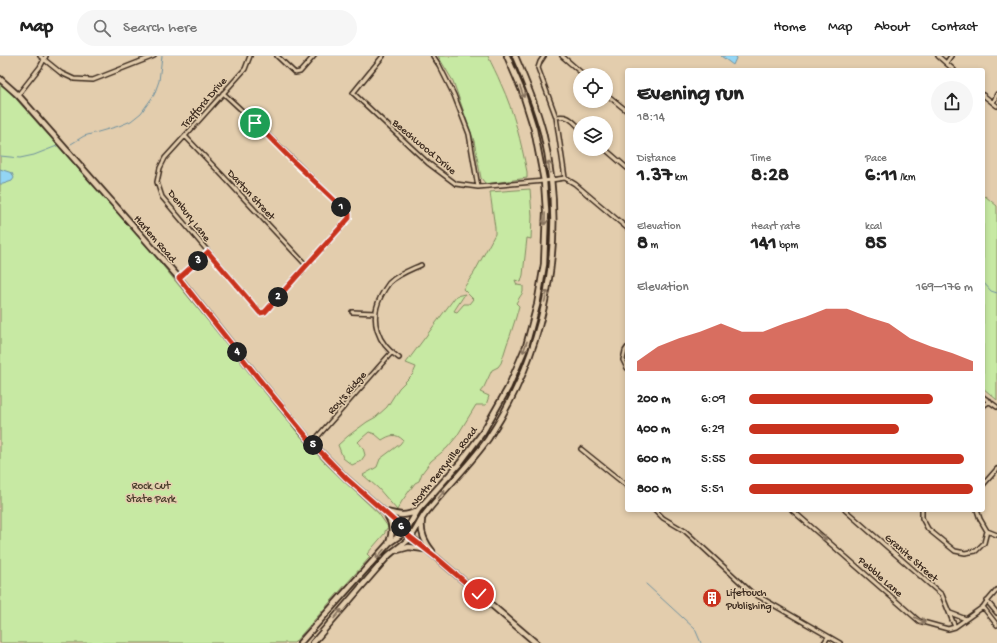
<!DOCTYPE html>
<html lang="en">
<head>
<meta charset="utf-8">
<style>
  :root { --surface:#fff; --page:#f6f6f6; --text:#222; --muted:#767676; --line:#e0e0e0; --accent:#c8321e }
  body { margin:0; font-family:"Gochi Hand",sans-serif; background:var(--page); color:var(--text); height:100vh; display:flex; flex-direction:column; font-size:15px; white-space:nowrap }
  * { box-sizing:border-box; margin:0 }
  p { font-size:13px; color:var(--muted) }
  .icon { flex:none; width:22px; height:22px; fill:none; stroke:currentColor; stroke-width:2; stroke-linecap:round; stroke-linejoin:round }
  .map { position:relative; flex:1; overflow:hidden }
  .panel { position:absolute; left:625px; top:12px; width:360px; height:444px; display:flex; flex-direction:column; background:var(--surface); border-radius:4px; box-shadow:0 2px 6px #0003 }
  .panel>* { flex:none }
  .tools { position:absolute; left:573px; top:12px; display:grid; gap:8px }
  .tools a { display:grid; place-items:center; width:40px; height:40px; border-radius:50%; background:var(--surface); box-shadow:0 2px 6px #0003; font-size:20px }
  .pin { position:absolute; display:grid; place-items:center; width:34px; height:34px; color:#fff; margin:-17px; border:2px solid #fff; border-radius:50%; box-shadow:0 1px 4px #0007 }
  .km { position:absolute; width:20px; height:20px; margin:-10px; border-radius:50%; background:#222; color:#fff; font-size:11px; line-height:20px; text-align:center }
  .round { display:grid; place-items:center; flex:none; width:42px; height:42px; border-radius:21px; background:var(--page) }
  .summary { display:flex; align-items:center; justify-content:space-between; height:68px; padding:0 12px }
  h1 { font-size:22px; font-weight:700; line-height:30px }
  .figures { display:grid; grid-template-columns:repeat(3,1fr); gap:6px; height:68px; padding:4px 12px }
  .figures div { display:grid; align-content:center }
  .figures b { font-size:20px; font-weight:700 }
  .figures small { font-size:11px; font-weight:400 }
  .figures p { font-size:11px }
  .chart { height:112px; padding:8px 12px }
  .chart p { display:flex; justify-content:space-between }
  .chart svg { width:100%; height:72px; margin-top:4px; fill:var(--accent); opacity:.7 }
  ul { padding:0 12px; list-style:none; font-size:13px }
  li { display:grid; grid-template-columns:64px 48px 1fr; align-items:center; height:30px }
  li i { height:10px; border-radius:5px; background:var(--accent) }
  header { display:flex; align-items:center; gap:24px; box-sizing:border-box; height:56px; padding:0 20px; background:var(--surface); border-bottom:1px solid var(--line) }
  header strong { font-size:19px }
  nav { display:flex; gap:22px; margin-inline-start:auto; font-size:14px }
  .search { width:280px; height:36px; background:var(--page); display:flex; align-items:center; gap:10px; box-sizing:border-box; padding:0 14px; border-radius:22px; color:var(--muted); font-size:15px }
  .map>svg:first-child { display:block }
</style>
</head>
<body>
<header>
<strong>Map</strong>
<div class="search"><svg class="icon" aria-label="search" viewBox="0 0 24 24"><circle cx="10" cy="10" r="6"/><path d="M15 15l6 6"/></svg>Search here</div>
<nav><a>Home</a><a>Map</a><a>About</a><a>Contact</a></nav>
</header>
<div class="map">
<svg width="997" height="587" viewBox="0 0 997 587">
  <rect width="100%" height="100%" fill="#e3cdad"/>
  <filter id="ink" filterUnits="userSpaceOnUse"><feTurbulence type="fractalNoise" baseFrequency=".025" numOctaves="2"/><feDisplacementMap in="SourceGraphic" scale="8" xChannelSelector="R" yChannelSelector="G"/><feConvolveMatrix kernelMatrix="1 2 1 2 8 2 1 2 1" color-interpolation-filters="sRGB"/></filter>
  <g filter="url(#ink)">
    <path fill="#c7e9a3" stroke="#818a60" d="M 438,0 L 488,0 C 492,9 497,18 501,28 C 514,56 521,86 527,116 L 527,122 L 487,128 L 485,127 L 481,122 L 474,85 L 453,25 Z
      M 0,28 L 9,35 L 140,182 L 323,405 L 379,458 L 388,471 L 385,475 L 385,477 L 367,498 L 370,501 L 294,587 L 0,587 Z
      M 530,133 L 532,160 L 531,183 L 527,182 L 523,219 L 521,226 L 515,224 L 517,229 L 523,230 L 523,236 L 516,247 L 519,250 L 516,261 L 510,280 L 507,288 L 501,307 L 498,311 L 492,314 L 484,331 L 480,336 L 489,340 L 486,349 L 476,349 L 457,380 L 447,392 L 431,405 L 422,417 L 419,425 L 415,427 L 402,445 L 397,454 L 378,432 L 363,419 L 377,411 L 380,403 L 400,388 L 403,384 C 396,377 390,379 382,384 L 375,378 L 369,376 L 362,382 L 358,386 L 363,392 L 365,399 L 361,405 L 352,409 L 343,402 L 338,389 L 348,380 L 367,366 L 376,361 L 387,351 L 399,332 L 413,318 L 416,311 L 406,307 L 456,240 L 465,238 L 454,255 L 457,256 L 464,248 L 469,248 L 473,243 L 463,233 L 474,217 L 495,178 L 495,172 L 490,136 Z
      M 985,140 L 997,150 L 997,344 L 983,332 L 983,142 Z"/>
    <path fill="#93d5f4" stroke="#70919e" d="M 721,0 L 737,0 L 733,9 Z
      M 0,113 L 12,117 L 14,122 L 12,125 L 3,128 L 0,128 Z"/>
    <g fill="none" stroke-linecap="round" stroke-linejoin="round">
      <path stroke="#70919e" stroke-width="1" d="M 71,88 L 84,80 L 119,70 L 131,65 L 141,57 L 154,39 L 159,25 L 162,0
        M 0,100 L 20,102 L 34,99 L 57,90
        M 983,226 L 991,235 L 997,237
        M 646,528 L 695,573 L 701,587"/>
      <g stroke="#3b2a1e" stroke-width="6">
        <path id="minor" d="M 40,0 L 61,17 L 74,23 L 93,24 L 154,0
          M 277,0 L 295,17 L 300,16 L 314,0
          M 383,0 L 353,37 L 428,107 L 456,128 L 478,131 L 544,125 L 565,122 L 575,128 L 627,172
          M 433,0 L 439,9 L 454,39 L 469,78 L 478,131
          M 544,0 L 540,6 L 538,12 L 556,61 L 565,122
          M 562,0 L 584,19
          M 938,0 L 954,14
          M 946,7 L 951,0
          M 223,37 C 266,76 307,118 349,158 L 349,162 L 265,256 L 260,257 L 162,141 L 157,126 L 160,112 L 165,102 L 185,80 L 245,13 L 250,0
          M 606,38 L 627,55
          M 18,39 L 40,11 L 46,0
          M 983,39 L 997,50
          M 993,47 L 997,38
          M 556,61 C 569,59 571,64 580,72
          M 185,80 L 223,120 L 306,209
          M 605,93 L 627,112
          M 179,222 L 208,196
          M 352,256 L 376,257
          M 627,292 L 625,295 L 623,304 L 627,312
          M 399,302 C 377,287 369,264 381,240 C 383,236 386,231 389,227 C 398,218 410,214 421,209
          M 983,341 L 997,351
          M 983,350 L 990,345
          M 312,387 L 392,296
          M 581,393 L 627,430
          M 983,429 L 997,413
          M 655,454 L 663,462 L 685,475 L 751,536 L 840,587
          M 792,454 L 919,565 L 948,573 L 955,571 L 983,551 L 985,548 L 997,534
          M 845,454 L 942,539 L 955,571
          M 922,454 L 922,462 L 928,473 L 955,495 L 965,497 L 976,495 L 984,487 L 987,475
          M 977,454 L 980,463 L 987,475 L 997,479
          M 987,545 L 997,557
          M 983,551 L 997,569
          M 950,557 L 966,563
          M 824,587 L 828,581"/>
      </g>
      <g stroke="#3b2a1e" stroke-width="8">
        <path id="secondary" d="M 0,23 L 18,39 L 26,48 L 179,222 L 259,323 L 298,371 L 312,387 L 346,422 L 397,467 L 405,476 L 437,502 L 536,587
          M 386,456 C 398,459 405,461 417,455
          M 388,461 C 393,469 393,477 389,486
          M 422,464 C 420,477 425,486 432,495
          M 398,494 L 409,491 L 424,493
          M 300,587 L 389,487 L 405,476 L 418,454 L 460,407 L 483,376 L 508,332 L 526,290 L 537,249 L 544,208 L 546,155 L 544,125 L 534,73 L 522,35 L 507,0
          M 313,587 C 329,568 345,550 361,531 C 370,521 379,510 388,500 C 395,493 405,488 411,481 C 416,474 420,465 425,458 C 445,432 469,410 488,383 C 547,293 568,181 543,76 C 536,50 526,25 515,0"/>
      </g>
      <use href="#minor" stroke="#e3cdad" stroke-width="3"/>
      <use href="#secondary" stroke="#e3cdad" stroke-width="4.5"/>
    </g>
    <defs><path id="oneway-shaft" d="M-6 0H5M1.5-3L5.5 0L1.5 3" fill="none" stroke-width="1.6" stroke-linecap="round" stroke-linejoin="round"/></defs>
    <g stroke="#87735e">
      <use href="#oneway-shaft" transform="translate(522 36) rotate(70)"/>
      <use href="#oneway-shaft" transform="translate(549 111) rotate(-98)"/>
      <use href="#oneway-shaft" transform="translate(545 163) rotate(92)"/>
      <use href="#oneway-shaft" transform="translate(546 240) rotate(-77)"/>
      <use href="#oneway-shaft" transform="translate(525 291) rotate(110)"/>
      <use href="#oneway-shaft" transform="translate(441 439) rotate(-49)"/>
      <use href="#oneway-shaft" transform="translate(822 480) rotate(41)"/>
      <use href="#oneway-shaft" transform="translate(380 498) rotate(132)"/>
      <use href="#oneway-shaft" transform="translate(338 558) rotate(-49)"/>
      <use href="#oneway-shaft" transform="translate(920 564) rotate(27)"/>
    </g>
  </g>
  <g fill="none" stroke-linecap="round" stroke-linejoin="round" filter="url(#ink)">
    <g stroke="#fff" stroke-width="8">
      <path id="route" d="M 255,67 L 294,106 L 349,158 L 349,162 L 265,256 L 260,257 L 208,196 L 179,222 L 259,323 L 312,387 L 346,422 L 397,467 L 405,476 L 410,481 L 437,502 L 479,538"/>
    </g>
    <use href="#route" stroke="#c8321e" stroke-width="5"/>
  </g>
  <defs>
    <g id="building-disc" transform="scale(1)"><circle r="9.5" fill="#c8321e" stroke="#e3cdad"/><path d="M-4-6H4V6H1V3H-1V6H-4ZM-2.5-4.3h1.7v1.8h-1.7ZM.8-4.3h1.7v1.8H.8ZM-2.5-1h1.7V.8h-1.7ZM.8-1h1.7V.8H.8Z" fill="#fff"/></g>
  </defs>
  <g fill-rule="evenodd">
    <use href="#building-disc" x="712" y="542"/>
  </g>
  <g text-anchor="middle" stroke-width="3" stroke-linejoin="round" paint-order="stroke">
    <g font-size="11" fill="#3b2a1e" stroke="#e3cdad">
      <text transform="translate(203 46) rotate(-49)" y="4">Trafford Drive</text>
      <text transform="translate(425 90) rotate(40)" y="4">Beechwood Drive</text>
      <text transform="translate(252 138) rotate(47)" y="4">Darton Street</text>
      <text transform="translate(190 159) rotate(52)" y="4">Denbury Lane</text>
      <text transform="translate(156 182) rotate(49)" y="4">Harlem Road</text>
      <text transform="translate(346 336) rotate(-49)" y="4">Roy's Ridge</text>
      <text transform="translate(443 410) rotate(-51)" y="4">North Perryville Road</text>
      <text transform="translate(912 501) rotate(41)" y="4">Granite Street</text>
      <text transform="translate(881 520) rotate(41)" y="4">Pebble Lane</text>
    </g>
    <g font-size="11" fill="#493d2b" stroke="#e3cdad">
      <text x="151" y="433">Rock Cut<tspan x="151" dy="13">State Park</tspan></text>
    </g>
    <g font-size="11" fill="#3b2a1e" stroke="#e3cdad" text-anchor="start">
      <text x="726" y="540">Lifetouch<tspan x="726" dy="13">Publishing</tspan></text>
    </g>
  </g>
</svg>
<div class="tools">
<a><svg class="icon" aria-label="locate" viewBox="0 0 24 24"><circle cx="12" cy="12" r="6"/><path d="M12 2v4M12 18v4M2 12h4M18 12h4"/></svg></a>
<a><svg class="icon" aria-label="layers" viewBox="0 0 24 24"><path d="M12 4l9 5-9 5-9-5zM3 14l9 5 9-5"/></svg></a>
</div>
<div class="pin" style="left:255px;top:67px;background:#1e9e55"><svg class="icon" aria-label="arrive" viewBox="0 0 24 24"><path d="M6 21V4h12l-3 4 3 4H6"/></svg></div>
<div class="pin" style="left:479px;top:538px;background:#d93025"><svg class="icon" aria-label="check" viewBox="0 0 24 24"><path d="M5 12l5 5 9-10"/></svg></div>
<b class="km" style="left:341px;top:151px">1</b>
<b class="km" style="left:278px;top:241px">2</b>
<b class="km" style="left:198px;top:205px">3</b>
<b class="km" style="left:237px;top:296px">4</b>
<b class="km" style="left:313px;top:389px">5</b>
<b class="km" style="left:401px;top:471px">6</b>
<section class="panel">
<div class="summary"><div><h1>Evening run</h1><p>18:14</p></div><a class="round"><svg class="icon" aria-label="share" viewBox="0 0 24 24"><path d="M12 15V3M7 8l5-5 5 5M5 13v7h14v-7"/></svg></a></div>
<div class="figures">
<div><p>Distance</p><b>1.37<small> km</small></b></div>
<div><p>Time</p><b>8:28</b></div>
<div><p>Pace</p><b>6:11<small> /km</small></b></div>
</div>
<div class="figures">
<div><p>Elevation</p><b>8<small> m</small></b></div>
<div><p>Heart rate</p><b>141<small> bpm</small></b></div>
<div><p>kcal</p><b>85</b></div>
</div>
<div class="chart"><p><span>Elevation</span>169–176 m</p>
<svg viewBox="0 0 160 44" preserveAspectRatio="none"><path d="M0 44V38L10 29L20 24L30 20L40 15L50 20L60 20L70 15L80 11L90 6L100 6L110 11L120 15L130 24L140 29L150 33L160 38V44z"/></svg>
</div>
<ul>
<li><b>200 m</b>6:09<i style="width:82%"></i></li>
<li><b>400 m</b>6:29<i style="width:67%"></i></li>
<li><b>600 m</b>5:55<i style="width:96%"></i></li>
<li><b>800 m</b>5:51<i style="width:100%"></i></li>
</ul>
</section>
</div>
</body>
</html>
